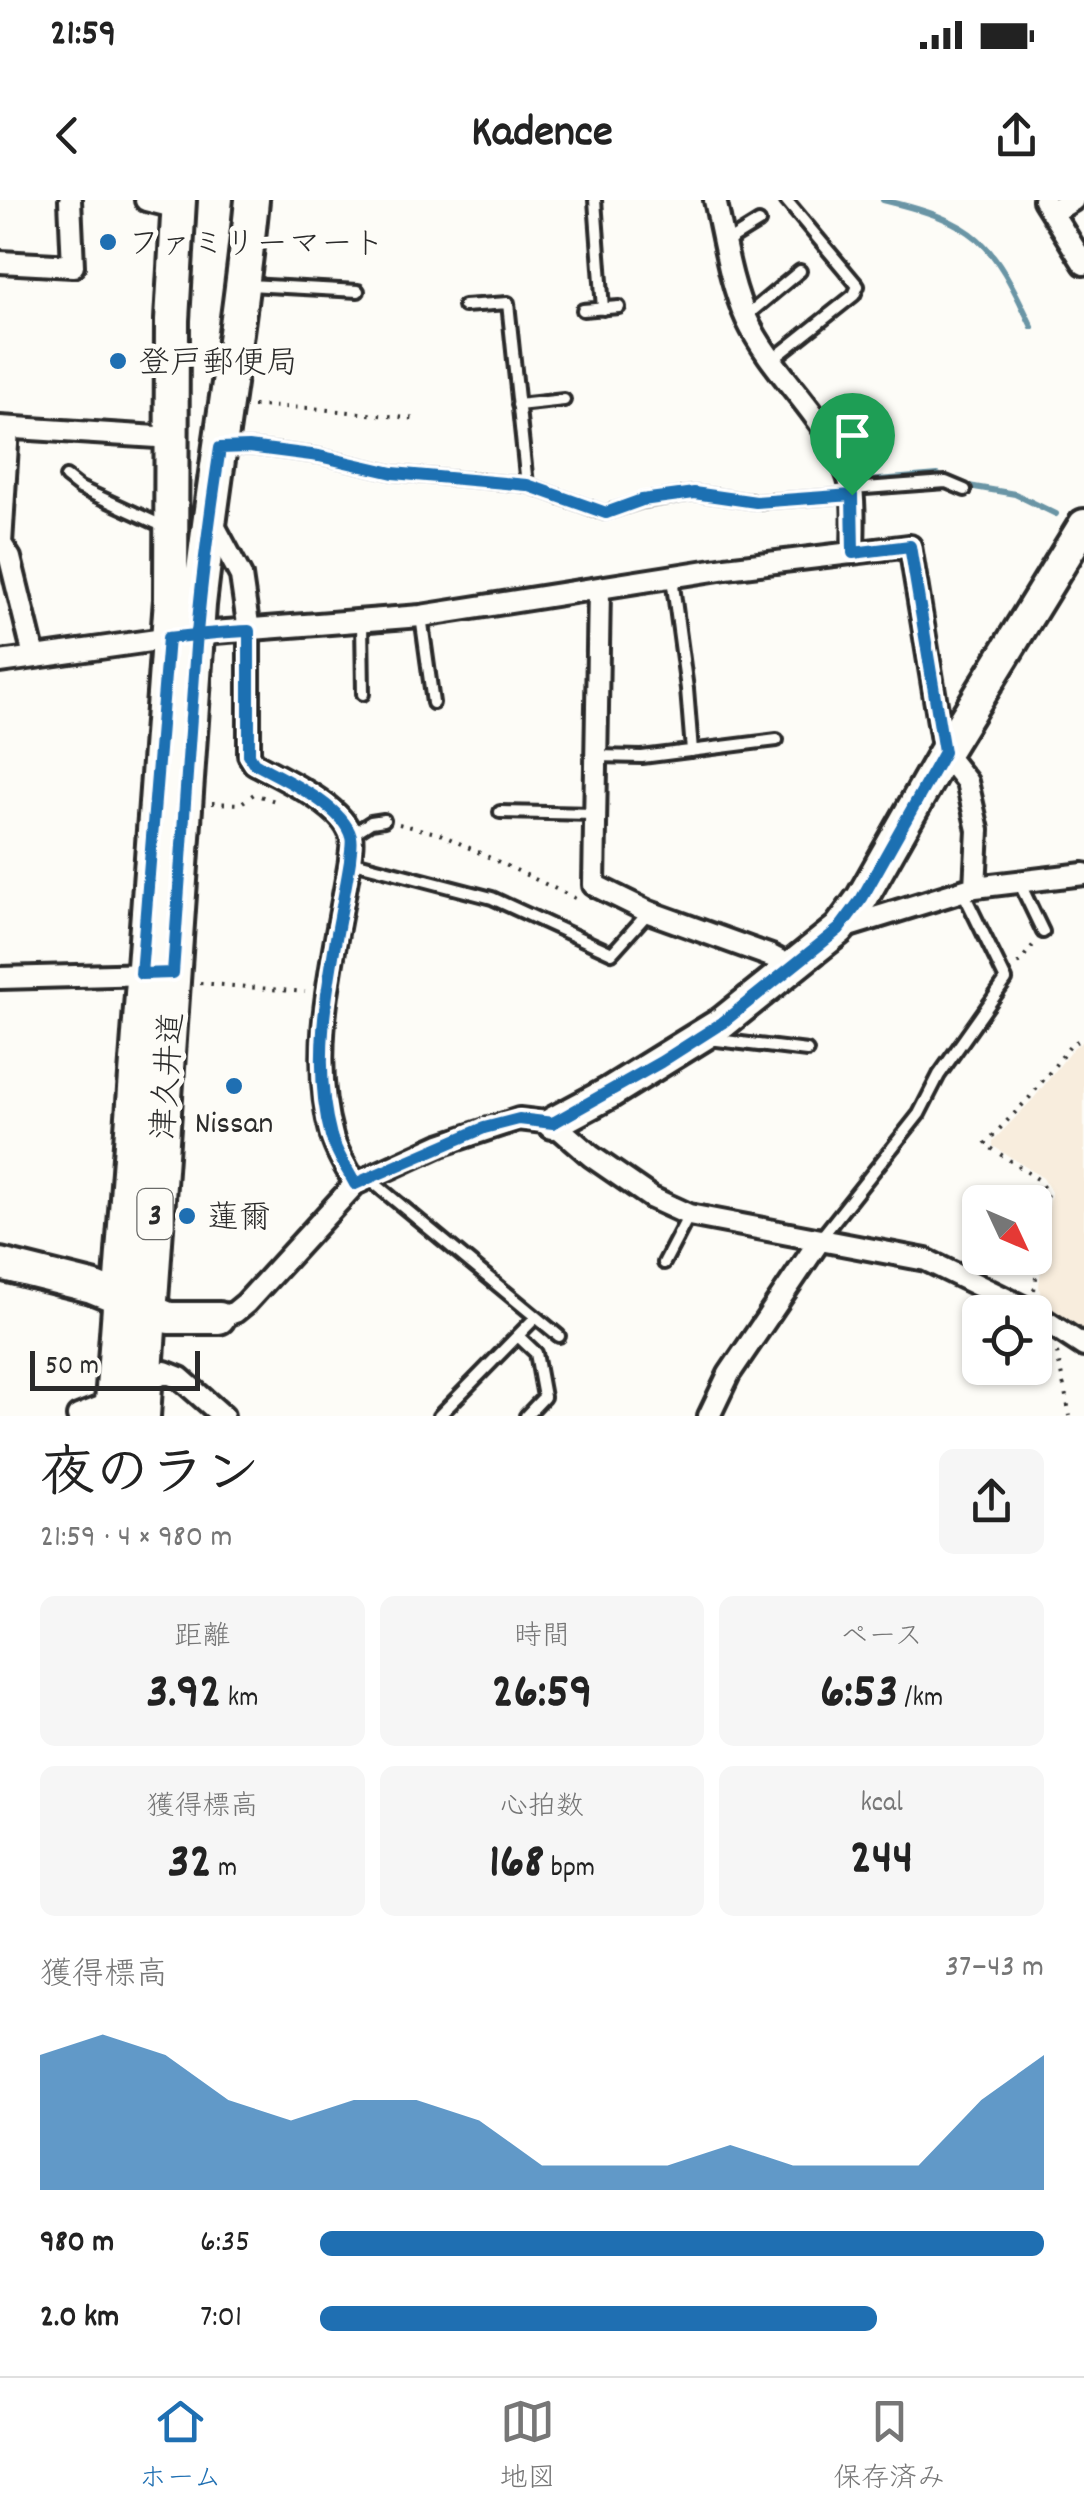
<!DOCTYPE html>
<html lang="ja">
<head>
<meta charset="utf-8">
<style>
  :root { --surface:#fff; --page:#f6f6f6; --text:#222; --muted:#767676; --line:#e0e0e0; --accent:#1f6fb2 }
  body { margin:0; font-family:Dekko,"Klee One",sans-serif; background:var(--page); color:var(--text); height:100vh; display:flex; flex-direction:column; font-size:38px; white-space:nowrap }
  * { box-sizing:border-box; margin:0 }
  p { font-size:32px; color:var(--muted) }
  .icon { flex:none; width:55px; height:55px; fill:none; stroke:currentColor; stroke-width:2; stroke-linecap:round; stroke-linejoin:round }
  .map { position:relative; height:1216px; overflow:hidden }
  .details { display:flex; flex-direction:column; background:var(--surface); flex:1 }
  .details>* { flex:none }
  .needle { width:65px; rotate:134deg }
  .tools { position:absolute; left:962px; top:985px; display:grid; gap:20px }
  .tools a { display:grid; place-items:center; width:90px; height:90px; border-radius:15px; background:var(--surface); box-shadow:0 2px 8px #0004; font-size:50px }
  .scale { position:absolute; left:30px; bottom:25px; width:170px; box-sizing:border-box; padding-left:10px; border:5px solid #2b2b2b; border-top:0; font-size:28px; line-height:35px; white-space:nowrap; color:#2b2b2b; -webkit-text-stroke:8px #fdfcf7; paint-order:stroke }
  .pin { position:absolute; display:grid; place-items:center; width:85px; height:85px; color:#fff; margin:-102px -42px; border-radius:50% 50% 50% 0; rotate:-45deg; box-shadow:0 0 10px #0007 }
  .pin .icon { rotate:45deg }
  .round { display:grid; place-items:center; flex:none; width:105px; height:105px; border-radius:15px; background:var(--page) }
  .head { display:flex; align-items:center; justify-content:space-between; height:170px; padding:0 40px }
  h1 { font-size:55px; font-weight:800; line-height:75px }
  .metrics { display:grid; grid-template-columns:repeat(3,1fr); gap:15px; height:170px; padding:10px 40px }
  .metrics div { display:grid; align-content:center; border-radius:15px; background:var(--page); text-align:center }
  .metrics b { font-size:50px; font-weight:800 }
  .metrics small { font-size:28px; font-weight:400 }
  .metrics p { font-size:28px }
  .chart { height:280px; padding:20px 40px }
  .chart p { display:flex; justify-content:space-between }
  .chart svg { width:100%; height:180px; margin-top:10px; fill:var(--accent); opacity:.7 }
  ul { padding:0 40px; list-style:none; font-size:32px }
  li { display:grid; grid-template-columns:160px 120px 1fr; align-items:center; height:75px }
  li i { height:25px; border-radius:12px; background:var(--accent) }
  .status { display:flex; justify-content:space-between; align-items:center; height:70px; padding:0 50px; background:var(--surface); direction:ltr }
  .status svg { height:28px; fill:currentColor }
  header { display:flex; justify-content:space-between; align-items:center; height:130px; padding:0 40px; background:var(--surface); font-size:45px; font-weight:800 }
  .tab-bar { display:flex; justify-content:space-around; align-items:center; height:140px; border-top:2px solid var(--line); background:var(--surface); font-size:28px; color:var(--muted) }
  .tab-bar a { display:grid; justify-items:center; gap:5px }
  .tab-bar .selected { color:var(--accent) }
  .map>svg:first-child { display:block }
</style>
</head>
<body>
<div class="status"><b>21:59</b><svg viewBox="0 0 49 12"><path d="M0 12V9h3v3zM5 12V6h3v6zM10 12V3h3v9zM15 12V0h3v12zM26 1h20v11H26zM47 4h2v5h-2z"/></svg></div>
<header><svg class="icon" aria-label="back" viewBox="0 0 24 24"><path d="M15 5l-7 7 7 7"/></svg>Kadence<svg class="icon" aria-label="share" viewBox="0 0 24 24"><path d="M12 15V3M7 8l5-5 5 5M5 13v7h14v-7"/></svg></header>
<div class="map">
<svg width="1084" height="1216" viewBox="0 0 1084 1216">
  <rect width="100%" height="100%" fill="#fdfcf7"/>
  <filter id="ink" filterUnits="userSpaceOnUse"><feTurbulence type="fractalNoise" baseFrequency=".01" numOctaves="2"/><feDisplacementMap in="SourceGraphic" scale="20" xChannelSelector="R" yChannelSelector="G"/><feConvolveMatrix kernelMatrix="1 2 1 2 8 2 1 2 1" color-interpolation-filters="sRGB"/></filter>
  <g filter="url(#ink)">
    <path fill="#f8eddd" d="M 1084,841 L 1084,1133 L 1042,1105 L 1039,1085 L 1051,992 L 1043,978 L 993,946 L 993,941 L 1034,898 L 1074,847 Z"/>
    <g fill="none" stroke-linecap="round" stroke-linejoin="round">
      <path stroke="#6a95a5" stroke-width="6" d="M 883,0 C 978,23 991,39 1032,127
        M 855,282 L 938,275 L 946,279
        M 963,285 L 1015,294 L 1056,314"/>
      <g stroke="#2b2b2b" stroke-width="18">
        <path id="lane" d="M 595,0 L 603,109
          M 725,43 L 759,22
          M 249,85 L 358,91
          M 464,106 L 508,103 L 527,285
          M 583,110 L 619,107
          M 746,116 L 800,71
          M 772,160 L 854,95 L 858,86 L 786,0
          M 518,205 L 564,200
          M 226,248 L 249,247 L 319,256 L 393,273 L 527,285 L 605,313 L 642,301 L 694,293 L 756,302 L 853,295
          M 66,277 L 80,288 L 167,328
          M 852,289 L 946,282 L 965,290
          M 672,378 L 687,489 L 692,551
          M 421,416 L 433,503
          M 362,421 L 363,494
          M 596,556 L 642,557 L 777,540
          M 500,612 L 595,614
          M 351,635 L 371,622 L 384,620
          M 350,661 L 492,698 L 612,753 L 649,712
          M 1019,682 L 1043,732
          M 709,839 L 807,851
          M 368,978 L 559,1136
          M 820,1039 L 919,914 L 939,875 L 1006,780 L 963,692
          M 664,1063 L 689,1015
          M 518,1136 L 536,1153 L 544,1197 L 526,1216
          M 439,1216 L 536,1117"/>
      </g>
      <g stroke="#2b2b2b" stroke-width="28">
        <path id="street" d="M 146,0 L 178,8
          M 715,0 C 724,39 730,83 747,120 C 775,180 838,224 852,291 C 855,311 853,333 853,353
          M 1044,0 L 1084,64
          M 1052,13 L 1073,0
          M 0,62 L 73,66 L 70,0
          M 0,227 L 173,238
          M 8,228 L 1,344 L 10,358 L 34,456
          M 211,320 L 241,376 L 249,431 L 249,555 L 254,563 C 281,578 343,605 351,636 C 353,643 350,654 350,661 C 336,749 307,848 332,936 C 336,952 347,968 355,984
          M 599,389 L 594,685 L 649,712 L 771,756 L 792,767
          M 0,462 L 214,432 L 421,416 L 726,368 L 910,346 L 944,553 L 967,582 L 978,630 L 975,687
          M 839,729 L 975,687 L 1084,674
          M 0,778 L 151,774
          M 1035,1114 L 1084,1146
          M 219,1118 L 235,1112 L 246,1103 L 355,984 L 440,945 L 519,919 L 553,923 L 591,956 L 652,998 L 689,1015 L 926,1060 L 1033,1112
          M 145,1184 L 165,1172 L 180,1178 L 223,1216
          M 78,1216 L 111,1203
          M 709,1216 L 729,1174 L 820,1040"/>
      </g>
      <g stroke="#2b2b2b" stroke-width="38">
        <path id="secondary" d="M 553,923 L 609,893 L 722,823 L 839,729 L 862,698 L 944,553 L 1084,325
          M 0,1064 L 92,1087 L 169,1118 L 219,1118"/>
      </g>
      <g stroke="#2b2b2b" stroke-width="40">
        <path id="primary" d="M 111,1216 L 171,399 L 172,120 L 179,0
          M 143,1216 L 199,405 C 214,269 239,136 252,0"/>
      </g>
      <path stroke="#2b2b2b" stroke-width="4" stroke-dasharray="2.5 8" stroke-linecap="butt" d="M 253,206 L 310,208 L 418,219
        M 212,603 L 240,604 L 254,594 L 278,602
        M 399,624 L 440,634 L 579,700
        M 1018,764 L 1034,744
        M 200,783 L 305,792
        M 1034,1090 L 1040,1054 L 1039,1029 L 1047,994 L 1039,980 L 985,944 L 1030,897 L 1071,845 L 1084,837
        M 1057,1153 L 1070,1216"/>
      <use href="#lane" stroke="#fdfcf7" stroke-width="10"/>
      <use href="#street" stroke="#fdfcf7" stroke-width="20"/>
      <use href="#secondary" stroke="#fdfcf7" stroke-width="30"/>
      <use href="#primary" stroke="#fdfcf7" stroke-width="32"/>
    </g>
  </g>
  <g fill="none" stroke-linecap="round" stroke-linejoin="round" filter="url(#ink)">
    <g stroke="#fff" stroke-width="20">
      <path id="route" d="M 852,295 L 756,302 L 694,293 L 642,300 L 606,313 L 527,285 L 393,273 L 319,256 L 249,247 L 220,248 C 210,314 201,379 196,446 L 173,773 L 141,774 L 168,438 C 195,435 221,432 249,431 L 249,555 L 254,563 C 281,578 343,605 351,637 C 353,643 350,654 350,661 C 336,749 307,848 331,936 C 336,952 347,969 355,984 L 484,928 L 519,919 L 553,923 L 661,862 L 722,823 L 839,729 L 862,698 L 944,552 L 910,346 L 853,353 L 852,295"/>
    </g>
    <use href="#route" stroke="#1f6fb2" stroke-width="12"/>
  </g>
  <g fill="#1f6fb2" stroke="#fdfcf7" stroke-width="4">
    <circle cx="108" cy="42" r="10"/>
    <circle cx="118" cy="161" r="10"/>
    <circle cx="234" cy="886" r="10"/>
    <circle cx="187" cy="1016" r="10"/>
  </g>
  <g text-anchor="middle" stroke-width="10" stroke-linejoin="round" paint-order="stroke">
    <rect fill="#fdfcf7" stroke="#6a6a68" stroke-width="2.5" x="137.5" y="989" width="35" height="50" rx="8"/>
    <g font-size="30" font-weight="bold" fill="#2b2b2b">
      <text x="155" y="1024">3</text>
    </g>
    <g font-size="32" fill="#2b2b2b" stroke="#fdfcf7" text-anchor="start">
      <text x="128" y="53">ファミリーマート</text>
      <text x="138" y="172">登戸郵便局</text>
      <text x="234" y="932" text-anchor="middle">Nissan</text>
      <text x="207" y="1027">蓮爾</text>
    </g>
    <g font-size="32" fill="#2b2b2b" stroke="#fdfcf7">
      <text transform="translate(166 876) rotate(-86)" y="11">津久井道</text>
    </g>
  </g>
</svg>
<div class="tools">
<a><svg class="needle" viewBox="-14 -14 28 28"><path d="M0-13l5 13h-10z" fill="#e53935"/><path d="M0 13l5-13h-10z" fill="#767676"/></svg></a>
<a><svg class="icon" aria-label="locate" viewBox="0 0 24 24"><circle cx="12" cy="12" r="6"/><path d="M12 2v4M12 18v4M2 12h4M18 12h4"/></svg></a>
</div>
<div class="scale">50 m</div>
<div class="pin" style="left:852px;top:295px;background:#1e9e55"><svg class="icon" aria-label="arrive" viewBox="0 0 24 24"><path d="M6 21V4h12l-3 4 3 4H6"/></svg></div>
</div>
<section class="details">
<div class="head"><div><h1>夜のラン</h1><p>21:59 · 4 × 980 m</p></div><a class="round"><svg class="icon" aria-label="share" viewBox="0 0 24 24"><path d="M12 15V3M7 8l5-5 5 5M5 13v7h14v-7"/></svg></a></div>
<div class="metrics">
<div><p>距離</p><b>3.92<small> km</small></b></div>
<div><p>時間</p><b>26:59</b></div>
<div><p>ペース</p><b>6:53<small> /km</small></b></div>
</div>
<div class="metrics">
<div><p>獲得標高</p><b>32<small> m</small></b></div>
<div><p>心拍数</p><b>168<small> bpm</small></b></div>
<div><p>kcal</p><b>244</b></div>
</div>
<div class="chart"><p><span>獲得標高</span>37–43 m</p>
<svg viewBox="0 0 160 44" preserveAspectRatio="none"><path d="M0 44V11L10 6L20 11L30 22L40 27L50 22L60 22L70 27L80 38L90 38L100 38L110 33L120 38L130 38L140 38L150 22L160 11V44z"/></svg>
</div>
<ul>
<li><b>980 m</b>6:35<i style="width:100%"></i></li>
<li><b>2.0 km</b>7:01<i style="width:77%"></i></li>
</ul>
</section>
<nav class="tab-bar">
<a class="selected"><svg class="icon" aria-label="home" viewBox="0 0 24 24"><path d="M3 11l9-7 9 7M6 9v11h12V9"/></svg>ホーム</a>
<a><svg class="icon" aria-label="map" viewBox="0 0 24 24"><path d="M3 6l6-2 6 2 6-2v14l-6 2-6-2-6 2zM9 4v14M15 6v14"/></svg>地図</a>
<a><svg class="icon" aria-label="saved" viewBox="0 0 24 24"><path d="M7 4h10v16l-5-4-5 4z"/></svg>保存済み</a>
</nav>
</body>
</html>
